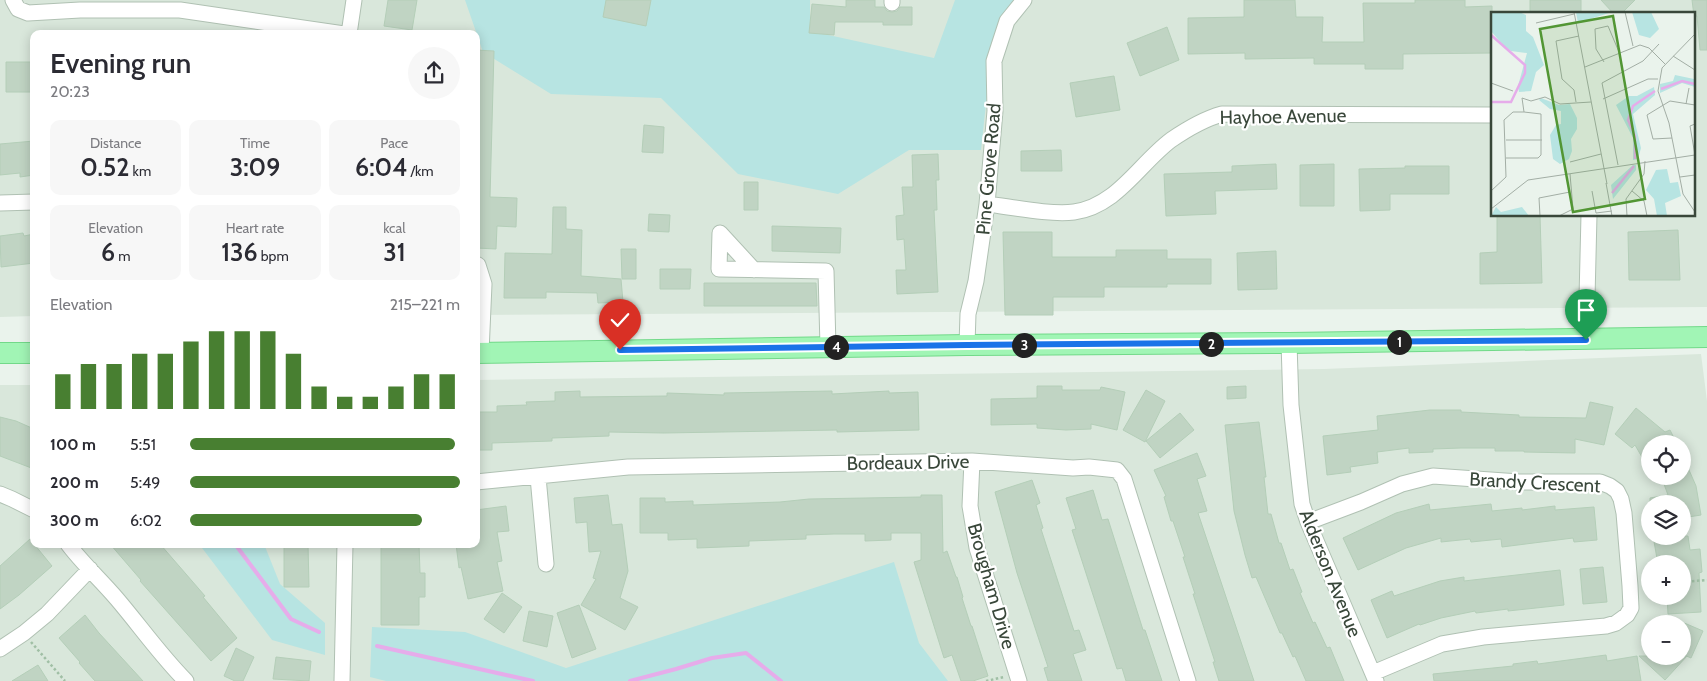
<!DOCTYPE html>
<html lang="en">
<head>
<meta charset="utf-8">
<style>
  :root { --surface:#fff; --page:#f7f7f7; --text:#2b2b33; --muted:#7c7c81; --accent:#487f31 }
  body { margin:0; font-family:Cabin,sans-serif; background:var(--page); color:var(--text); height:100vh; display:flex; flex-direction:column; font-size:19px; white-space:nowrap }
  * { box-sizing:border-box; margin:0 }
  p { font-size:16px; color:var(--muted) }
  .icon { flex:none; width:28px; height:28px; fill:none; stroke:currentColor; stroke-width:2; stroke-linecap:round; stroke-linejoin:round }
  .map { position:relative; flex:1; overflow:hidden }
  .drawer { position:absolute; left:30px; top:30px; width:450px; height:518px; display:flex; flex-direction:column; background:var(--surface); border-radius:10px; box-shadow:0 2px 12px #0003 }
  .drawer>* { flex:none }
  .tools { position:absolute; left:1641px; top:435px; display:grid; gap:10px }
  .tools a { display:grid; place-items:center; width:50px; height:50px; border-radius:50%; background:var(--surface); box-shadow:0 2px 12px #0003; font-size:25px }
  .pin { position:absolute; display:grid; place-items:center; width:42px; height:42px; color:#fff; margin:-51px -21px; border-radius:50% 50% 50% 0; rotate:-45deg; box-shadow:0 0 5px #0007 }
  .pin .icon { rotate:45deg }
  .km { position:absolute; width:25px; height:25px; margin:-12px; border-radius:50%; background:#222; color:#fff; font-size:14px; line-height:25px; text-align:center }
  .round { display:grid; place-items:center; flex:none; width:52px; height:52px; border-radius:26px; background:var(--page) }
  .overview { display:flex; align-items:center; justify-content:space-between; height:85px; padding:0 20px }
  h1 { font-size:28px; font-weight:600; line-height:38px }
  .stats { display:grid; grid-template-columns:repeat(3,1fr); gap:8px; height:85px; padding:5px 20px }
  .stats div { display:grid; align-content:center; border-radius:10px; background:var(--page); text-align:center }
  .stats b { font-size:25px; font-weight:600 }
  .stats small { font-size:14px; font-weight:400 }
  .stats p { font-size:14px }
  .chart { height:140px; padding:10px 20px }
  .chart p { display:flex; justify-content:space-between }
  .chart svg { width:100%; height:90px; margin-top:5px; stroke:var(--accent); stroke-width:6 }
  ul { padding:0 20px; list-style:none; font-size:16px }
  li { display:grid; grid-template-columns:80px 60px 1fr; align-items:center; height:38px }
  li i { height:12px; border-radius:6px; background:var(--accent) }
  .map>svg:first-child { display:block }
</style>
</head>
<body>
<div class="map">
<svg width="1707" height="681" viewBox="0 0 1707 681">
  <rect width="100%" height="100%" fill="#eaf3ec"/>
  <path fill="#d9e7db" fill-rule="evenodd" d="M 0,0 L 1707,0 L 1707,307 L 476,315 L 476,34 L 34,34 L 34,316 L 0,317 ZM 1492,14 L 1693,14 L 1693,215 L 1492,215 Z
    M 1701,354 L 1707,401 L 1707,681 L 0,681 L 0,385 L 34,385 L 34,544 L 476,544 L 476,380 L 1324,369 ZM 1650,444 L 1682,444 L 1682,476 L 1650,476 ZM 1650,504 L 1682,504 L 1682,536 L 1650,536 ZM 1650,564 L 1682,564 L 1682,596 L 1650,596 ZM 1650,624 L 1682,624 L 1682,656 L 1650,656 Z"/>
  <path fill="#b7e4e2" d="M 465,0 L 810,0 L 810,31 L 934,58 L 955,0 L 1017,0 L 992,48 L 981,150 L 909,150 L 838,194 L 738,174 L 661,98 L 551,94 L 483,52 Z
    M 199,544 L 264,544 L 280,584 L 325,623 L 325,655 L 272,640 Z
    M 894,562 L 919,643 L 948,681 L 386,681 L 370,677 L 372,627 L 465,632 L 566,668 Z"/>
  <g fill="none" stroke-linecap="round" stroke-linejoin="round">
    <path stroke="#e6acea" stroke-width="4" d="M 235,544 L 291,619 L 319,632
      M 377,646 L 533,681
      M 630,681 L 676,669 L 712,658 L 746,653 L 781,681"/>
  </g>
  <path fill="#c0d4c3" stroke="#b4ceb8" d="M 388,0 L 417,0 L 412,30 L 384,26 Z
    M 606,0 L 651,0 L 646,26 L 603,17 Z
    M 846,0 L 875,0 L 875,7 L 884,7 L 887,11 L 892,12 L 897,11 L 900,7 L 912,7 L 912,25 L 883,25 L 883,22 L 835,22 L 834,35 L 809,33 L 812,4 L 846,7 Z
    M 1244,0 L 1295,0 L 1296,17 L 1323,17 L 1322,42 L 1364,42 L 1363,3 L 1415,3 L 1415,0 L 1465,0 L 1465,7 L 1492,6 L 1492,53 L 1403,54 L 1403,69 L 1365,69 L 1365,64 L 1314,64 L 1314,58 L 1245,59 L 1245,53 L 1188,54 L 1188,18 L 1244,17 Z
    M 1530,0 L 1581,0 L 1581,14 L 1530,14 Z
    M 1601,0 L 1635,0 L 1621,14 L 1614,14 Z
    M 1692,0 L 1707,0 L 1707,50 L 1700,50 L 1697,16 L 1694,16 Z
    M 1167,27 L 1179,60 L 1140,76 L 1127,43 Z
    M 476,50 L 494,51 L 490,197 L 517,198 L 516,227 L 497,226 L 496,249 L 476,248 Z
    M 6,62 L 32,62 L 32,92 L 6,92 Z
    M 1114,76 L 1120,110 L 1076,117 L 1070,83 Z
    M 644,125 L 664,127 L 663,153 L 642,152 Z
    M 34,141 L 34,175 L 20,177 L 20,173 L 0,175 L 0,144 Z
    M 1061,150 L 1062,171 L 1021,171 L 1021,151 Z
    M 938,154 L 939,180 L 936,180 L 937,210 L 934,210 L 938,292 L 897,294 L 896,270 L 906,270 L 904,239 L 897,240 L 896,216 L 904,215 L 902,187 L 913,187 L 912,155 Z
    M 1276,164 L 1277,189 L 1215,191 L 1216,214 L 1166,216 L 1164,174 L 1232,172 L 1232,166 Z
    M 1334,164 L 1334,206 L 1300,206 L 1300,165 Z
    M 1405,166 L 1449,166 L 1449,194 L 1390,194 L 1390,210 L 1360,211 L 1359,169 L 1405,168 Z
    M 744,182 L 758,182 L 758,210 L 744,210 Z
    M 553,207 L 566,207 L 566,229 L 582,230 L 581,276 L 621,279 L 623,302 L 598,303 L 597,293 L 546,292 L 546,298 L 504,298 L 505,253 L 552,254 Z
    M 649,214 L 670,215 L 669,232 L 648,231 Z
    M 1497,215 L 1540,215 L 1542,283 L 1480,284 L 1480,253 L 1497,252 Z
    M 772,226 L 841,228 L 840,253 L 772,251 Z
    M 1678,230 L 1680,280 L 1629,280 L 1628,232 Z
    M 1003,232 L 1052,232 L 1052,257 L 1116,257 L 1116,250 L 1167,250 L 1167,259 L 1211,259 L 1211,284 L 1167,284 L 1167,287 L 1104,287 L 1104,297 L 1053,297 L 1053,315 L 1005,315 Z
    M 23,233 L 24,236 L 34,234 L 34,263 L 1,267 L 0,236 Z
    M 621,249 L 636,249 L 636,279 L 622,279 Z
    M 1276,251 L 1277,289 L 1238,290 L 1237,253 Z
    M 660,269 L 691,269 L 690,289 L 660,289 Z
    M 704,283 L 816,283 L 817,306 L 704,306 Z
    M 1037,386 L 1062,386 L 1062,390 L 1100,390 L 1101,387 L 1125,392 L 1117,430 L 1091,424 L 1091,429 L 1066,430 L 1037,428 L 1037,424 L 991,425 L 991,399 L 1037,398 Z
    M 1246,386 L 1246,398 L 1227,399 L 1227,387 Z
    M 1146,390 L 1165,401 L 1145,442 L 1123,430 Z
    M 580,391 L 580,397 L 667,396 L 667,393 L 724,395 L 724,393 L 832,391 L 832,394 L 889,391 L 889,393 L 918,392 L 919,430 L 837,432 L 837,430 L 664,433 L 609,432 L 609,436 L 552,438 L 552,441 L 492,443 L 492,450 L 476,450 L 476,412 L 497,412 L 497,406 L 527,405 L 526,402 L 555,401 L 555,392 Z
    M 1590,402 L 1613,407 L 1604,445 L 1575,439 L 1575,453 L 1524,452 L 1524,451 L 1495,451 L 1495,448 L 1461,448 L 1433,449 L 1433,452 L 1409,453 L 1409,448 L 1377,452 L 1378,463 L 1350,467 L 1351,472 L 1327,475 L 1323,436 L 1378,430 L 1377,416 L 1430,410 L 1461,410 L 1461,412 L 1519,415 L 1519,417 L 1586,418 Z
    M 1636,408 L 1665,432 L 1670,430 L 1677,444 L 1650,444 L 1650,471 L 1635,445 L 1632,448 L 1615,434 Z
    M 1180,413 L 1194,430 L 1160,458 L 1146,441 Z
    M 0,417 L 16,421 L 34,429 L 34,469 L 0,456 Z
    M 1259,422 L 1266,477 L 1264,477 L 1268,514 L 1271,514 L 1279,543 L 1281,543 L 1290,570 L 1293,569 L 1302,592 L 1300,593 L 1313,623 L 1315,622 L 1327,648 L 1330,647 L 1344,681 L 1306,681 L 1295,656 L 1293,657 L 1282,633 L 1280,633 L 1256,577 L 1252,578 L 1245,555 L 1234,511 L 1225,425 Z
    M 1197,453 L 1206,476 L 1197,479 L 1207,511 L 1198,513 L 1254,681 L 1219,681 L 1213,662 L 1215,662 L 1193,594 L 1195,594 L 1183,557 L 1185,557 L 1173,521 L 1171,521 L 1164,497 L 1166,496 L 1154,470 Z
    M 1682,454 L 1696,486 L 1701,515 L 1682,518 L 1682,504 L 1650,504 L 1650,498 L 1668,495 L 1661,476 L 1682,476 Z
    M 1032,480 L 1040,503 L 1036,505 L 1043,528 L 1041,529 L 1050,557 L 1074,631 L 1079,630 L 1086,650 L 1073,654 L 1082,681 L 1048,681 L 1044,668 L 1048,667 L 1017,573 L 995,492 Z
    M 1093,490 L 1102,520 L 1108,519 L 1143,630 L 1145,630 L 1162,681 L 1126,681 L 1122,668 L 1117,669 L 1072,530 L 1076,529 L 1066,498 Z
    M 608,495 L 612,525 L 622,524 L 628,571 L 620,598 L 638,607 L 625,630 L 581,605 L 596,579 L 593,578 L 601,551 L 589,552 L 587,522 L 576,523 L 574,498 Z
    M 921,495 L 942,495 L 943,553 L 947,551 L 956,577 L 957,577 L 963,597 L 962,598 L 971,626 L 972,626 L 988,676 L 973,681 L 961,681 L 952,655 L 944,658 L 914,562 L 921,560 L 921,533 L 891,533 L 891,540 L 865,541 L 865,534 L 834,534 L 806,535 L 806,539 L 749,541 L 749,546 L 697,548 L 697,539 L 668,540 L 668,533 L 640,533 L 640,498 L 665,498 L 665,502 L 693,501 L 693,505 L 780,502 L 809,499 L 921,497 Z
    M 1429,504 L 1430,510 L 1491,504 L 1492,511 L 1522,508 L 1522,510 L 1555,506 L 1555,510 L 1594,507 L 1597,540 L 1574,542 L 1573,538 L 1502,547 L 1501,539 L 1471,542 L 1470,539 L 1441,542 L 1441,538 L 1406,548 L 1358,570 L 1343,538 L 1396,513 Z
    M 506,506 L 509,531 L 497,532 L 502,561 L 497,562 L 503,591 L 468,599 L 461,567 L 459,568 L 456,544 L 476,544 L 476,510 Z
    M 1653,536 L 1688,536 L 1690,550 L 1700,549 L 1702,572 L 1699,573 L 1701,612 L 1668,614 L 1667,596 L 1682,596 L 1682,564 L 1658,564 Z
    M 30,539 L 52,566 L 19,595 L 0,609 L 0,566 Z
    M 110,544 L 160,544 L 205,596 L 203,597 L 237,638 L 211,661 L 140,581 L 141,580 Z
    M 284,544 L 308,544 L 309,587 L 284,587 Z
    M 419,544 L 420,573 L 425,573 L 425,597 L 419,597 L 419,625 L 381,625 L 381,545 Z
    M 1603,567 L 1607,602 L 1583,604 L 1580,569 Z
    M 1560,570 L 1564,605 L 1508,611 L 1508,609 L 1476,613 L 1475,611 L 1441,618 L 1420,625 L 1419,624 L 1387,638 L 1371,600 L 1392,591 L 1394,596 L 1440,581 L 1464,577 L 1464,581 Z
    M 502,593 L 522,607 L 504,633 L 484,619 Z
    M 579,605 L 596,649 L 572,658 L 557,613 Z
    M 529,611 L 553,616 L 547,647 L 523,641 Z
    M 85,615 L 99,633 L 143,681 L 95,681 L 79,663 L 80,662 L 59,638 Z
    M 1682,622 L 1703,631 L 1691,658 L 1682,654 Z
    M 236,648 L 254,657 L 243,681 L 235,681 L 224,676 Z
    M 1606,655 L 1607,661 L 1637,656 L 1641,681 L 1434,681 L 1433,674 L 1513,666 L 1513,664 L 1537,661 L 1538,664 Z
    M 1639,656 L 1687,656 L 1665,680 Z
    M 276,657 L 311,661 L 309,681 L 273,679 Z
    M 38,665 L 48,681 L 12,681 Z"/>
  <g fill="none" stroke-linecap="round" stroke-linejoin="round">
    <g stroke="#b0c1b3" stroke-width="17">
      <path id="minor" d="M 13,0 L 18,9 L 28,13 L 80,10 L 180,10 L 344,34
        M 892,0 L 892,3
        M 349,34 L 354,0
        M 0,203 L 34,202
        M 987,204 C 1012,207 1050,215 1074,212 C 1117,206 1139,164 1171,140 C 1187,129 1204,119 1222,114 L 1492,115
        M 476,264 L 478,265 L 484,284 L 481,353
        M 754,270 L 720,233 L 719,269 L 826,271 L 828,347
        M 1586,340 L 1589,215
        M 1289,343 L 1291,405 L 1300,487 L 1302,504 L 1308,522 L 1376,681
        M 967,345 L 968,314 L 976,281 L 987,204 L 995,111 L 994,61 L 1007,21 L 1024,0
        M 972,461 L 970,506 L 977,548 L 1019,681
        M 538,477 L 546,564
        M 476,482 L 628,467 L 972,461 L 1073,468 L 1089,467 L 1117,470 L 1124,479 L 1188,681
        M 0,494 L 12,499 L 34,510
        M 1308,522 L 1361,502 L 1402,484 L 1433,476 L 1519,482 L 1600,482 L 1610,486 L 1617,491 L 1621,499 L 1624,513 L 1630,586 L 1631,608 L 1627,615 L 1616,623 L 1606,626 L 1483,637 L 1442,644 L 1373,673
        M 68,544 C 82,563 101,580 117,599 C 140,626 161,656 186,681
        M 0,649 L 24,633 L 47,614 L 90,569
        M 342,681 L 345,544"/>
    </g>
    <g stroke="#72d989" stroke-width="22">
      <path id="major" d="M 0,353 L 34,353
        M 476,353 L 967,345 L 1289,343 L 1707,337"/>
    </g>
    <path stroke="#a0bfa5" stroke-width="2.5" stroke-dasharray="2.5 2.5" stroke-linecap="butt" d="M 1682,582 L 1707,580
      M 1642,586 L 1650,585
      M 31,642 L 65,681
      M 986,681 L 1004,677"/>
    <use href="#minor" stroke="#fff" stroke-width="15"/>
    <use href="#major" stroke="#a1f5b5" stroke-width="20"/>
  </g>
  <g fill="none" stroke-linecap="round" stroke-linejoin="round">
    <g stroke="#fff" stroke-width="10">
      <path id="route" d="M 620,350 L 967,345 L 1586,340"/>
    </g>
    <use href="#route" stroke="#1a73e8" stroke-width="6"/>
  </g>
  <g text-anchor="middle" stroke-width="4.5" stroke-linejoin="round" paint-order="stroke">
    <g font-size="19" fill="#39473a" stroke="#fff">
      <text transform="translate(1283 116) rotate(-1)" y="7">Hayhoe Avenue</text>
      <text transform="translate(988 169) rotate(-85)" y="7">Pine Grove Road</text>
      <text transform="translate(908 462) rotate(-1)" y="7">Bordeaux Drive</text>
      <text transform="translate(1535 482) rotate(3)" y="7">Brandy Crescent</text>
      <text transform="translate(1331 573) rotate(68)" y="7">Alderson Avenue</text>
      <text transform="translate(992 586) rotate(74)" y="7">Brougham Drive</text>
    </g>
  </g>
  <g transform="translate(1491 12)">
    <rect width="204" height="204" fill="#eaf3ec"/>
    <path d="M 0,0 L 28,0 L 35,3 L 35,19 L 42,25 L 53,53 L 45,60 L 40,79 L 28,80 L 27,74 L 36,41 L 20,39 L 12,33 L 0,19 ZM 85,0 L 121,0 L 87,11 ZM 141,0 L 160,0 L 168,17 L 159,26 L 148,23 ZM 184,63 L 203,67 L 204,75 L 191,71 L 169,81 L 169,72 L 182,69 ZM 163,75 L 164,83 L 142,102 L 150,136 L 147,147 L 142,148 L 142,126 L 125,93 L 138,84 L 146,84 ZM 50,86 L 68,93 L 79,92 L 86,106 L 86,117 L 80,127 L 81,139 L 78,147 L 69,152 L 62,147 L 59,123 L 65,113 L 70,112 L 70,99 L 59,97 L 48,88 ZM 142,153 L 145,153 L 145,158 L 122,187 L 120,173 ZM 176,157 L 179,171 L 187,170 L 190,184 L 174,191 L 176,204 L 166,204 L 163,187 L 155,178 L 165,158 ZM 5,195 L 10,200 L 31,195 L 38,204 L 0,204 Z" fill="#b7e4e2"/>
    <path fill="none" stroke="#e6acea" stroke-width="2.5" d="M 0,23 L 34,53 L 34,61 L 20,90 L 0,90M 170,77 L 191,69 L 204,72M 144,147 L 144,124 L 137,108 L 142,94 L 164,79M 121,181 L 143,154"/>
    <path fill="none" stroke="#a3aea5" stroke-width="1" d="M 83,0 L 116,172M 134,0 L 142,34M 45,11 L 83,2M 204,22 L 171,56 L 167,79 L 178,111 L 192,182 L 204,200M 182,44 L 204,58M 113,50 L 105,37 L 104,17 L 117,14 L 128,40M 94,55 L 149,33 L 158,36 L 174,52M 0,71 L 22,79M 112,87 L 157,67 L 167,67M 85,90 L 83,78 L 71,67 L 65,29 L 88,24M 195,92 L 198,76M 181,126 L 162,127 L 156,103 L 179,89 L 204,93M 15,128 L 51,128M 204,143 L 199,114 L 204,112M 15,146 L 47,146 L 50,143 L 50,102 L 33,100 L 31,86 L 40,89 L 54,85 L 69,92 L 100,90M 79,150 L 110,142M 127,153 L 111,71 L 152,49 L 168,32M 189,165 L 204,163M 115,171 L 121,204M 0,179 L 15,165 L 13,108 L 22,100 L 33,100M 101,179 L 105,201 L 121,199M 141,179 L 153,189 L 156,204M 0,197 L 37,168 L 204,143M 49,204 L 48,186 L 79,180M 68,204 L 82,197 L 79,162M 136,204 L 135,187 L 153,162 L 154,149"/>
    <path fill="#529634" fill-opacity="0.15" stroke="#529634" stroke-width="2.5" d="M 122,4 L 154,187 L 82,200 L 49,17 Z"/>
    <rect width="204" height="204" fill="none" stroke="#39473a" stroke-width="2.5"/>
  </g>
</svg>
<div class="tools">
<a><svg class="icon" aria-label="locate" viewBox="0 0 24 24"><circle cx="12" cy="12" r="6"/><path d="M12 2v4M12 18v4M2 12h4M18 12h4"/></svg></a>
<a><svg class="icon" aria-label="layers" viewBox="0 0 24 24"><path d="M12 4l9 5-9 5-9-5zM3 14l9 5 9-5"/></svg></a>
<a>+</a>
<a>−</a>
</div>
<div class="pin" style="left:1586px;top:340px;background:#1e9e55"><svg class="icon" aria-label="arrive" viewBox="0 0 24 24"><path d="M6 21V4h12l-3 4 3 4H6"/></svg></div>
<div class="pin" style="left:620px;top:350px;background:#d93025"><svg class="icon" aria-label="check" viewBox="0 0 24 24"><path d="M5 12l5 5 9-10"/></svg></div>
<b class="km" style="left:1399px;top:342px">1</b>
<b class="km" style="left:1211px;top:344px">2</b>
<b class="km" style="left:1024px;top:345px">3</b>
<b class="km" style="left:836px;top:347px">4</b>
<section class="drawer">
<div class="overview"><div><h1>Evening run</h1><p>20:23</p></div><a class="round"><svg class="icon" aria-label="share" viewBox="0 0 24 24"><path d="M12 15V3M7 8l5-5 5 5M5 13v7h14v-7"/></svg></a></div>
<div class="stats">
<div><p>Distance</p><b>0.52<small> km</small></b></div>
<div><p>Time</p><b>3:09</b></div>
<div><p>Pace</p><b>6:04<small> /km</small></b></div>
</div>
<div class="stats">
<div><p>Elevation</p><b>6<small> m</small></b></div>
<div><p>Heart rate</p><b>136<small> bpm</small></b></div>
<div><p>kcal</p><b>31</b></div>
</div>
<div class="chart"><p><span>Elevation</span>215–221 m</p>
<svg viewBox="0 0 160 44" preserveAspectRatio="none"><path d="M5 44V27M15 44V22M25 44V22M35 44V17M45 44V17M55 44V11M65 44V6M75 44V6M85 44V6M95 44V17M105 44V33M115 44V38M125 44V38M135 44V33M145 44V27M155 44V27"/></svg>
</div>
<ul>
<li><b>100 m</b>5:51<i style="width:98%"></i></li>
<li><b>200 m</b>5:49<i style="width:100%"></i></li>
<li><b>300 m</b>6:02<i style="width:86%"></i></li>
</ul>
</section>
</div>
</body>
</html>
